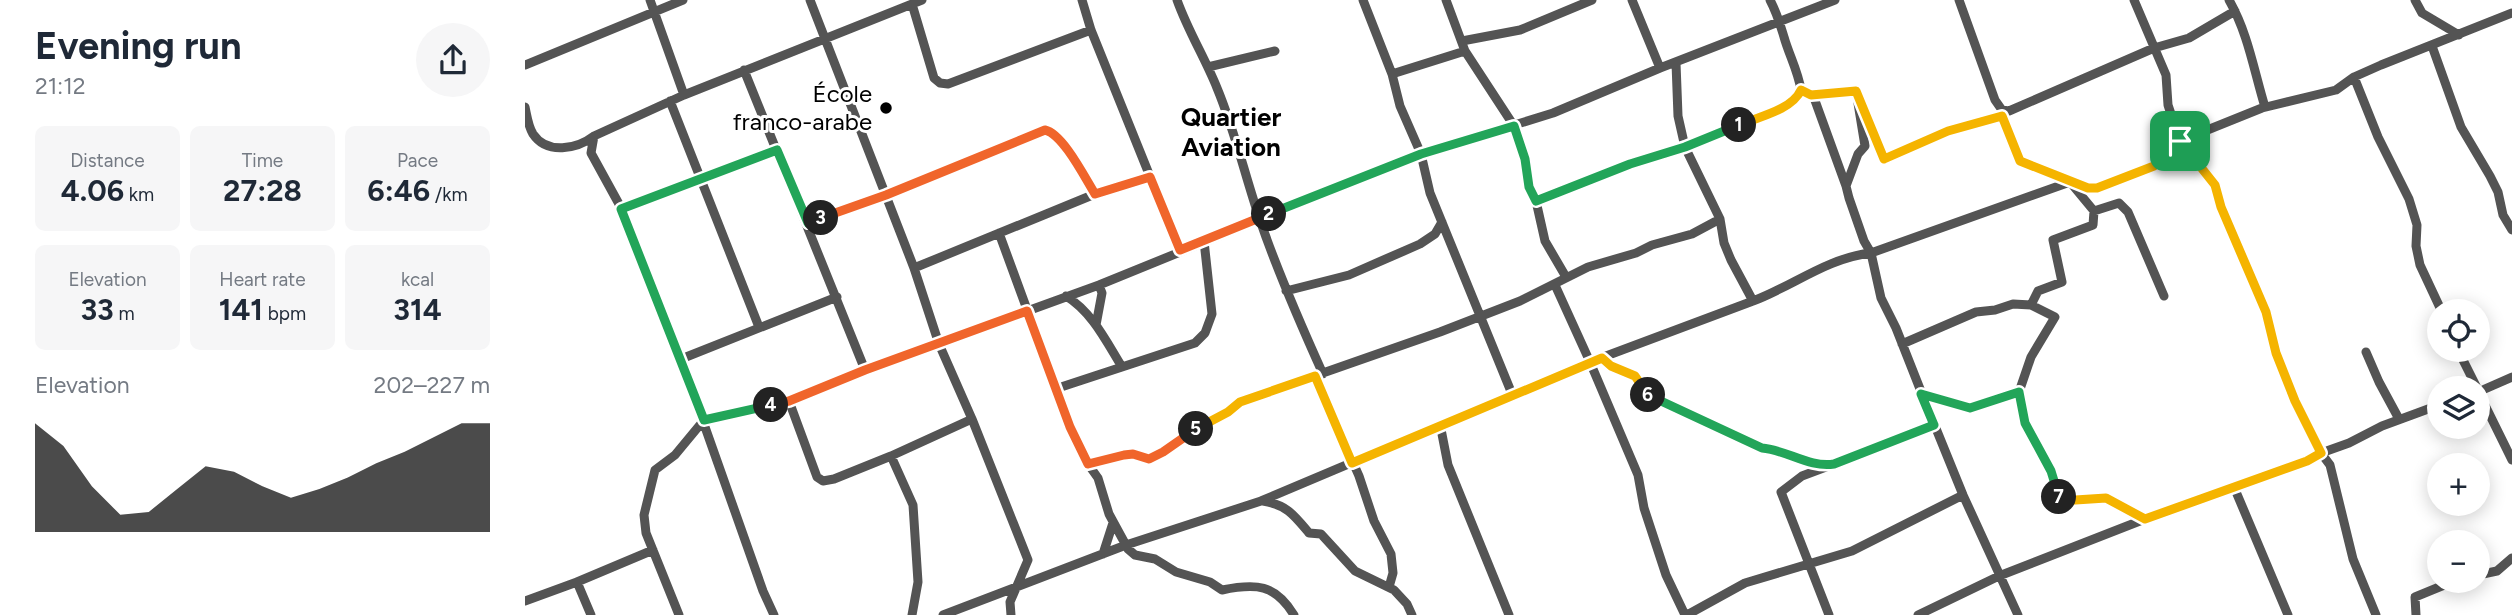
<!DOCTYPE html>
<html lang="en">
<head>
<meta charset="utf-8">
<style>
  :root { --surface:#fff; --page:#f6f6f7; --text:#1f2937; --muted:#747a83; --accent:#000 }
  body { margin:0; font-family:Figtree,sans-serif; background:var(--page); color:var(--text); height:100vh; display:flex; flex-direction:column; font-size:26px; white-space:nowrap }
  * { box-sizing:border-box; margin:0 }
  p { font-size:23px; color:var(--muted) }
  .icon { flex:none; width:38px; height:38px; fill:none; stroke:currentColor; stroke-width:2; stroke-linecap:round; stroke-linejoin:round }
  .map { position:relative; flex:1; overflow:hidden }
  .details { display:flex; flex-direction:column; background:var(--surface); width:525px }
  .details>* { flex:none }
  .controls { position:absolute; left:1902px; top:299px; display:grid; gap:14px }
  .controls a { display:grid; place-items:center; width:63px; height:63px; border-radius:50%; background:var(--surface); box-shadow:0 4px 18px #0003; font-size:35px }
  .pin { position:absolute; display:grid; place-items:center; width:60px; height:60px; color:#fff; margin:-30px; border-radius:14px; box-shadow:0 4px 10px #0006 }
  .km { position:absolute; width:35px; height:35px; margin:-18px; border-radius:50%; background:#222; color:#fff; font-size:19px; line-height:35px; text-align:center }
  .round { display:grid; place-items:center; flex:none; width:74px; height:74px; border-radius:37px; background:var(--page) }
  .headline { display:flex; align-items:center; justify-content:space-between; height:119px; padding:0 35px }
  h1 { font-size:38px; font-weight:700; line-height:52px }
  .stats { display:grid; grid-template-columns:repeat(3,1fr); gap:10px; height:119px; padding:7px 35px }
  .stats div { display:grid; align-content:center; border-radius:10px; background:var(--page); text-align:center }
  .stats b { font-size:30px; font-weight:700 }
  .stats small { font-size:19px; font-weight:400 }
  .stats p { font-size:19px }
  .chart { height:196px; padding:14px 35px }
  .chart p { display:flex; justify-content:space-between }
  .chart svg { width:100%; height:126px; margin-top:7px; fill:var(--accent); opacity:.7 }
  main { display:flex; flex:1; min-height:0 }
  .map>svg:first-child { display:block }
</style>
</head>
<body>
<main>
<section class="details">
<div class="headline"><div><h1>Evening run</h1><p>21:12</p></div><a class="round"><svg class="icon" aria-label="share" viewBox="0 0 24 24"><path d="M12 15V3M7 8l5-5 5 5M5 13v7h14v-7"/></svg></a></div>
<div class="stats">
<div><p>Distance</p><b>4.06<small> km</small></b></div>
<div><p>Time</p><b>27:28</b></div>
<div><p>Pace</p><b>6:46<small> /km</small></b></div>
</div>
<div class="stats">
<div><p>Elevation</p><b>33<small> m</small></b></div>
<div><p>Heart rate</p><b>141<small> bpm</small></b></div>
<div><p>kcal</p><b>314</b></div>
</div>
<div class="chart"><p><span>Elevation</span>202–227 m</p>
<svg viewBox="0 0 160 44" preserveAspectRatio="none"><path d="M0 44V6L10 14L20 28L30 38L40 37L50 29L60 21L70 23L80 28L90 32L100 29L110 25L120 20L130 16L140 11L150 6L160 6V44z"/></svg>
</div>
</section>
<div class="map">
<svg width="1987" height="615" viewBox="0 0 1987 615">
  <rect width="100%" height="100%" fill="#fff"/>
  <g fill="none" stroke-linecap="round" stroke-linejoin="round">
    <path stroke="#545454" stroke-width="9" d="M 125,0 L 159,95
      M 285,0 L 389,268 L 414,344 L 447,419 L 503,560 L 485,602 L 486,615
      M 557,0 L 566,30 L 655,251
      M 652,0 C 663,31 680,58 692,88 C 710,131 720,176 735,220 C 753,273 775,323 798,374
      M 838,0 L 867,74 L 875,106 L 896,154 L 905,193 L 987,394
      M 921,0 L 940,51 L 989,126 L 1000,159 L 1004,187 L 1011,201 L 1020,241 L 1041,277
      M 1107,0 L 1135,68
      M 1245,0 C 1252,13 1255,24 1259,37 C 1264,55 1273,71 1276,90 L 1288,95 L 1321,186
      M 1434,0 L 1470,100 L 1477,110 L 1484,111 L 1629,48 L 1664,38 L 1710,11
      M 1609,0 L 1641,75 L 1643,105 L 1655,141 L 1690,185 L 1696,207 L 1741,312 L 1751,353 L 1770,401 L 1796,453 L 1824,443 L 1857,426 L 1914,405
      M 1704,0 C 1723,33 1729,71 1740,107
      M 1890,0 L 1897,13 L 1934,35
      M 387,4 L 409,78 L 415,83 L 423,84 L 566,30
      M 937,41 L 995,30 L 1067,0
      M 1907,46 L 1936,127 L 1965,176 L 1973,192 L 1978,215 L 1987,230
      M 1151,63 L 1153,116 L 1160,147 L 1195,219 L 1199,243 L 1206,260 L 1228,301 C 1268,286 1302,258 1346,253 L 1545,182 L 1569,211 L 1594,203 L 1603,212 L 1639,296
      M 0,65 L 158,0
      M 683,67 L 750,51
      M 219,70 L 340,370
      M 867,74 L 940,51
      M 1829,77 L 1853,137 L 1884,199 L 1892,225 L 1891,246 L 1895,265 L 1917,312
      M 1288,95 L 1331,91 L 1340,146 L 1333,154 L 1321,186 L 1324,198 L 1339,241 L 1346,253 L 1356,298 L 1371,328 L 1397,394 L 1445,409 L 1494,392 L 1501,423 L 1526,471 L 1535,501 L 1581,498 L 1620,519 L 1709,487 L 1763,615
      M 145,101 L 234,327
      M 1337,105 L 1359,159 L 1424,131 L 1477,116 L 1495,161 L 1563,189 L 1572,188 L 1629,166 L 1655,141 L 1737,108 L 1811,90 L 1829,77 L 1856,65 L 1987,13
      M 0,107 C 2,116 3,126 8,134 C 22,155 52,149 69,136 L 159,95 L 397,0
      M 69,136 L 66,153 L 94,204 L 156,359 L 238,591 L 249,615
      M 1011,201 L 1105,164 L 1160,147 L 1259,107 L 1273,98 L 1276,90
      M 96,209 L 252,150
      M 283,223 L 361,195 L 520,130 C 538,134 560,178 570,194
      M 474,233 L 545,427 L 563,464 L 573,478 L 584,514 L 603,549 L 610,555 L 630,559 L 651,572 L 685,582 L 697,590 C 731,583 750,584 769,615
      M 389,268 L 570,194 L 625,177
      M 1030,285 L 1065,362 L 1228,301
      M 761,291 L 824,275 L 895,244 L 910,234 L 917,222
      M 541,296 C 567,312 581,341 597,367
      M 571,325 L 577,293 L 574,285
      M 1377,344 L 1451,312 L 1470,310 L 1488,304 L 1506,305
      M 1933,350 L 1952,388
      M 1841,352 L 1854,382 L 1874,419
      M 1077,358 L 1086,366 L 1110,376 L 1123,395 L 1163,412 L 1237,448 C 1262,450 1284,468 1309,464 L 1409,425
      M 156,359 L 312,297
      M 790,376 L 834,476 L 849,521 L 866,554 L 868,573 L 864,587
      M 530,389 L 670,343 L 680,333 L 687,314 L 679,241
      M 1953,391 L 1987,460
      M 1494,392 L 1506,357 L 1530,317 L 1506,305 L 1513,291 L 1537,282 L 1528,240 L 1568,225 L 1569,211
      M 1953,392 L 1987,377
      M 1397,394 L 1438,495 L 1493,615
      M 264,401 L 292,477 L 298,481 L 309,479 L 366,456 L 447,419
      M 915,424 L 923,465 L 984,615
      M 366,456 L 388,505 L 393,582 L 387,615
      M 563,464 L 599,455 L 608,455 L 624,459 C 641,451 655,439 671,429 C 686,420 701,414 715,402 L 915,332 L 995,301 L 1063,267 L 1111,253 L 1127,245 L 1167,234 L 1195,219
      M 1301,467 L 1277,476 L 1256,492 L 1304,615
      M 1709,487 L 1782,461 L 1796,453 L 1805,465 L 1828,559 L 1851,615
      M 738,501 C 762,505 769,515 784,533 L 796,534 L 830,571 L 869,590 L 882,604 L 887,615
      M 578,554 L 588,523
      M 1953,575 L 1972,571 L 1987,558
      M 52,582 L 66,615
      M 0,601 L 52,582 L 128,550
      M 154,615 L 121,533 L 119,515 L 130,470 L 150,455 L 179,420 L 264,401 L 340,370 L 574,285 L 896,154 L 1028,113 L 1135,68 L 1310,0
      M 418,615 L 601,545 L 736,501 L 1065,362 L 1113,475 L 1119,508 L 1141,575 L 1160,615
      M 1162,615 L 1220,583 L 1327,551 L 1438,495
      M 1393,615 L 1474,576 L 1620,519
      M 1891,615 L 1890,597 L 1929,581"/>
  </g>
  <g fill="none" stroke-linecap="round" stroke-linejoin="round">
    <g stroke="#fff" stroke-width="14">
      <path id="split-1" d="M 1214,125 C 1233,117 1267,110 1276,90 L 1286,95 L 1331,91 L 1359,159 L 1423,131 L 1477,116 L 1495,161 L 1563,188 L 1572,188 L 1629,166 L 1655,141"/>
    </g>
    <g stroke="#fff" stroke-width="14">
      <path id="split-2" d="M 744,214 L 896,154 L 989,126 L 1000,159 L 1004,187 L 1011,201 L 1105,164 L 1160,147 L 1214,125"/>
    </g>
    <g stroke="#fff" stroke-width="14">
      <path id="split-3" d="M 296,218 L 361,195 L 520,130 C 538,134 560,178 570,194 L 625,177 L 655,250 L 744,214"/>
    </g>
    <g stroke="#fff" stroke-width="14">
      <path id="split-4" d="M 246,405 L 179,420 L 96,209 L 252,150 L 283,223 L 296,218"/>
    </g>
    <g stroke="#fff" stroke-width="14">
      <path id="split-5" d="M 246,405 L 264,401 L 340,370 L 502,311 L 545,427 L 563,464 L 599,455 L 608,454 L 624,459 L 638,452 L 671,429"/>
    </g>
    <g stroke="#fff" stroke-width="14">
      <path id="split-6" d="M 671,429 L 703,412 L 715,402 L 790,376 L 827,463 L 1077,358 L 1086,366 L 1110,376 L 1123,395"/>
    </g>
    <g stroke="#fff" stroke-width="14">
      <path id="split-7" d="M 1123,395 L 1237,448 C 1262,450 1284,468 1309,464 L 1409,425 L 1396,394 L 1445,408 L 1494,392 L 1500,423 L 1526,471 L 1534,497"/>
    </g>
    <g stroke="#fff" stroke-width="14">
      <path id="split-8" d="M 1534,497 L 1535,501 L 1581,498 L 1620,519 L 1782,461 L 1796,453 L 1770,401 L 1751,353 L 1741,312 L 1696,207 L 1690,185 L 1655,141"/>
    </g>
    <use href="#split-1" stroke="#f5b400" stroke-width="9"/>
    <use href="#split-2" stroke="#22a559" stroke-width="9"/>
    <use href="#split-3" stroke="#f0652b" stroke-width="9"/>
    <use href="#split-4" stroke="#22a559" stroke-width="9"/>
    <use href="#split-5" stroke="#f0652b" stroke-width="9"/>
    <use href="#split-6" stroke="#f5b400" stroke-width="9"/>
    <use href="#split-7" stroke="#22a559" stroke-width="9"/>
    <use href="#split-8" stroke="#f5b400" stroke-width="9"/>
  </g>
  <circle fill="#000" stroke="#fff" stroke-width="2.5" cx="361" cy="108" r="7"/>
  <g text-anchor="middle" stroke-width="6" stroke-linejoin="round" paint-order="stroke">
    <g font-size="24" fill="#000" stroke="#fff" text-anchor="end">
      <text x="347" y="102">École<tspan x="347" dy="28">franco-arabe</tspan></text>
    </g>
    <g font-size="26" font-weight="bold" fill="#000" stroke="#fff">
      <text x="706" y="126">Quartier<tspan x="706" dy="30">Aviation</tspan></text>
    </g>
  </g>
</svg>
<div class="controls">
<a><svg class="icon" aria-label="locate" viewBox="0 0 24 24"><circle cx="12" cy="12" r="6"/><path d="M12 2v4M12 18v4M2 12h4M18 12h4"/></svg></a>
<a><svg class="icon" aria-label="layers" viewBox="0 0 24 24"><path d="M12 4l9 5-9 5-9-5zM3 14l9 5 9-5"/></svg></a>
<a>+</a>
<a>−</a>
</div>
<div class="pin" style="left:1655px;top:141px;background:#1e9e55"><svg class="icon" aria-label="arrive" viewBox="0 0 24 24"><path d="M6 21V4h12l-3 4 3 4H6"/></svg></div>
<b class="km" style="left:1214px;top:125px">1</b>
<b class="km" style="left:744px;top:214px">2</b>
<b class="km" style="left:296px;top:218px">3</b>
<b class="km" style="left:246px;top:405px">4</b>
<b class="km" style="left:671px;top:429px">5</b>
<b class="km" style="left:1123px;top:395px">6</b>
<b class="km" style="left:1534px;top:497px">7</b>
</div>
</main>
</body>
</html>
